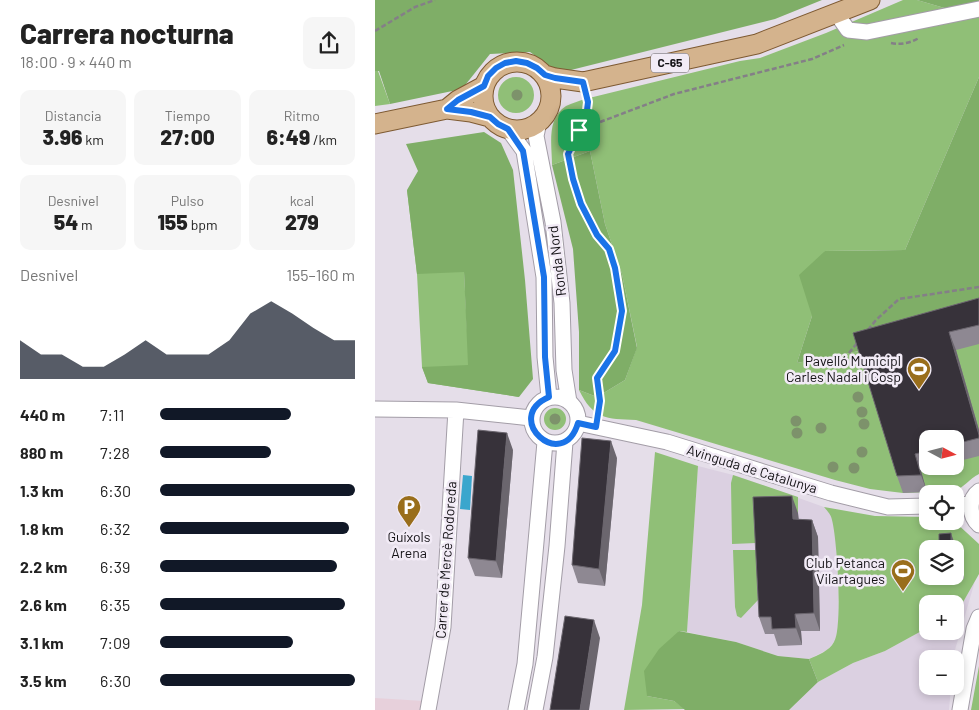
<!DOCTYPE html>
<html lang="es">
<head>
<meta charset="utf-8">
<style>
  :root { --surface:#fff; --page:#f6f6f6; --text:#222; --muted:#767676; --accent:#111827 }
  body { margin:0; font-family:Barlow,sans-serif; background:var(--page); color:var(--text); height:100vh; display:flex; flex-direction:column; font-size:19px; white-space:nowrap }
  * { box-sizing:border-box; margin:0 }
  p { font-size:16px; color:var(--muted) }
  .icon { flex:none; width:28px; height:28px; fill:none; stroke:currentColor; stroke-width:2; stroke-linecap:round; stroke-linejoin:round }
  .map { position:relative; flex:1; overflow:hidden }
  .panel { display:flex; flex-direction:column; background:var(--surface); width:375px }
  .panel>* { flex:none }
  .needle { width:32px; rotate:97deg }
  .tools { position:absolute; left:544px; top:430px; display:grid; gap:10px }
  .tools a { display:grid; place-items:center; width:45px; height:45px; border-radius:10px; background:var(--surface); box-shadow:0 2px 8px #0003; font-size:25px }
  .pin { position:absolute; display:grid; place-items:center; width:42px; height:42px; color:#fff; margin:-21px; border-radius:10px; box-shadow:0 2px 8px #0006 }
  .round { display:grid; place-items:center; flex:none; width:52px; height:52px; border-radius:10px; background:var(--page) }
  .overview { display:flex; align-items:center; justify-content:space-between; height:85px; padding:0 20px }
  h1 { font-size:28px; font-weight:800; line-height:38px }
  .figures { display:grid; grid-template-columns:repeat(3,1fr); gap:8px; height:85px; padding:5px 20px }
  .figures div { display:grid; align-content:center; border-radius:10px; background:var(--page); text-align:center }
  .figures b { font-size:21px; font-weight:800 }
  .figures small { font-size:14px; font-weight:400 }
  .figures p { font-size:14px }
  .chart { height:140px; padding:10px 20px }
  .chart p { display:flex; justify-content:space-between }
  .chart svg { width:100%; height:90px; margin-top:5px; fill:var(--accent); opacity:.7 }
  ul { padding:0 20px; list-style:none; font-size:16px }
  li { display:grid; grid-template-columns:80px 60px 1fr; align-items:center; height:38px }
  li i { height:12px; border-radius:6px; background:var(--accent) }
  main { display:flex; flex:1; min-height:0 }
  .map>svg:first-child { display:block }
</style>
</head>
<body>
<main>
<section class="panel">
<div class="overview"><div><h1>Carrera nocturna</h1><p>18:00 · 9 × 440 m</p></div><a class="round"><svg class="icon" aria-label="share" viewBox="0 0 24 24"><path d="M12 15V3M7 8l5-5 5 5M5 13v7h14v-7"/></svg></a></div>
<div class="figures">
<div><p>Distancia</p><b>3.96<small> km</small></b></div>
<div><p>Tiempo</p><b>27:00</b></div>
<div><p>Ritmo</p><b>6:49<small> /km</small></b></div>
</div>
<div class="figures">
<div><p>Desnivel</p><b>54<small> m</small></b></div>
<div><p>Pulso</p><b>155<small> bpm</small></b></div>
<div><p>kcal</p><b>279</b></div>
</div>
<div class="chart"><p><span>Desnivel</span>155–160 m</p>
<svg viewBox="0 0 160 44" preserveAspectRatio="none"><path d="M0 44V25L10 32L20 32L30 38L40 38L50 32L60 25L70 32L80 32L90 32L100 25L110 12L120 6L130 12L140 19L150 25L160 25V44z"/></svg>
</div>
<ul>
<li><b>440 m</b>7:11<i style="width:67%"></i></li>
<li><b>880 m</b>7:28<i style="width:57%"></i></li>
<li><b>1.3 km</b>6:30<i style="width:100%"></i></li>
<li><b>1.8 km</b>6:32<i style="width:97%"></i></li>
<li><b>2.2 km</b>6:39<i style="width:91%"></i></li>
<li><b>2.6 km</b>6:35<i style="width:95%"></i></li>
<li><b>3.1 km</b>7:09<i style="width:68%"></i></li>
<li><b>3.5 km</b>6:30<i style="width:100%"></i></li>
</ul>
</section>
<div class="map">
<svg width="604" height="710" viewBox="0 0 604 710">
  <rect width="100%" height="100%" fill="#e5dee9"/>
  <path fill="#dbd0e1" d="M 323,466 L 362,476 L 449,507 L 457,516 L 461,534 L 464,621 L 460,641 L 452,650 L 434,659 L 403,656 L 361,642 L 312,632 Z
    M 600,581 L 580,650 L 579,659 L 552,659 L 552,686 L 576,686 L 574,710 L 414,710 L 443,682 L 478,663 L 510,651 L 552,628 L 552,631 L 580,631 L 580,608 L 587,604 Z"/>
  <path fill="#e7d0db" d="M 0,698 L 49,701 L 47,710 L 0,710 Z"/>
  <path fill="#90bf77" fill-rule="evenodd" d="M 528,0 L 542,0 L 604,18 L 604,77 L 530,250 L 450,251 L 437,316 L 422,363 L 484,351 L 604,316 L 604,474 C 594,479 589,488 579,491 L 528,493 L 495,489 L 460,480 L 261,420 C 231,419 218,419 204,390 L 222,397 L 250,380 L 262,347 L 247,274 L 230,224 L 215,151 L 177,165 C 177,145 171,119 191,106 C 197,103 204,101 210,99 L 365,61 L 385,58 L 451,33 ZM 552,439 L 580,439 L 580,466 L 552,466 Z
    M 0,71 L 3,71 L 15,104 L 0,106 Z
    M123 95a18 18 0 1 1 36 0a18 18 0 1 1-36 0Z
    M 32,190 L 72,235 L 89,272 L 92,330 L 144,397 L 53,383 L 47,367 L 42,274 Z
    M169 419a11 11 0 1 1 22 0a11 11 0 1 1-22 0Z
    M 280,452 L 323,466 L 312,632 L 304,631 L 272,696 L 299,701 L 310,709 L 249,710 L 267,605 Z
    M 358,475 L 423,497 L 423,513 L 385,515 L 381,543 L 357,544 L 356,483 Z
    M 449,507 L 500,516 L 552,517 L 552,521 L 579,521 L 604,544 L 604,574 L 587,604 L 580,608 L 580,604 L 552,604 L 552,628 L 510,651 L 478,663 L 443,682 L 434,659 C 443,655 454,651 459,642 C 468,627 462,538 457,520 C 456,514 452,511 449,507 ZM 552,549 L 580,549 L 580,576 L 552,576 Z
    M 358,550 L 381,550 L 383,600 L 366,618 L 362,616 L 360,607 Z
    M 604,666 L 604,710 L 596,710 Z"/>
  <path fill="#7fae67" d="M 0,0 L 447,0 L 400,19 L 184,73 L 155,52 L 115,54 L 87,89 L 15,104 L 4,71 L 0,71 Z
    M 542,0 L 604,0 L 604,18 Z
    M 604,77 L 604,316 L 484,351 L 422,363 L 437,316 L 424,275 L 450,251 L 530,250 Z
    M 109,132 L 126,143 L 138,170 L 150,280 L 158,379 L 144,397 L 53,383 L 47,367 L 93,365 L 89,272 L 42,274 L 32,190 L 43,171 L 31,144 Z
    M 215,151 L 230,224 L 247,274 L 262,348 L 250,380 L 222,397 L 204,390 L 204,332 L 198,249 L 177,165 Z
    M 304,631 L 361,642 L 403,656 L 434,659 L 443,682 L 414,710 L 310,710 L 299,701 L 272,696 L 269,671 L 284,649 Z"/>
  <path fill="#3ba6cd" d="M 88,475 L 97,476 L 95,510 L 85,509 Z"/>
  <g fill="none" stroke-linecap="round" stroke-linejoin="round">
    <g stroke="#a39da7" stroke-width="17">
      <path id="minor" d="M 461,13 L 473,30 L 492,32 L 604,9
        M 164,122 L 161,136 L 178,222 L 187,303 L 189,370 L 194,402
        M 133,129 L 149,151 L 169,277 L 170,357 L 174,397
        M157 420a23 23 0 1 1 46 0a23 23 0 1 1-46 0Z
        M 0,409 L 81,410 L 156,418
        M 203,423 L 292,442 L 456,493 L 513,507 L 552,506
        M 604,491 C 593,499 594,516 604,525
        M 580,505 L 596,504
        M 53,710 L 68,627 L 81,410
        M 141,710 L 150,664 L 170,442
        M 160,710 L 170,657 L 182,546 L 190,442
        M 585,710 L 599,629 L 604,617"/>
    </g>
    <g stroke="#7e5a32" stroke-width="21">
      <path id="major" d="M108 96a34 34 0 1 1 68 0a34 34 0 1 1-68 0Z
        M 170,75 L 180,78 L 208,82 L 382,44 L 495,0
        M 72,109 L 83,100 L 109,86
        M 0,124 L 72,109 L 96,112 L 115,117"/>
    </g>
    <path stroke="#847f87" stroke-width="2.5" stroke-dasharray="5 2.5" stroke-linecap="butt" d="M 0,31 L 40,7 L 60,0
      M 516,43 C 526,45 535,43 544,38
      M 212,98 C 217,115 200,138 193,154 L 206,204 L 223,235 L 234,249 L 240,268 L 247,311 L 240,351 L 222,378 L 225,401 L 224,412
      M 204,130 L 299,94 L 437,59 L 469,45
      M 493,330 L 501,320 L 524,299 L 604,287
      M 474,353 L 483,342"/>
    <use href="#minor" stroke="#fff" stroke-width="15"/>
    <use href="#major" stroke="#d4b38d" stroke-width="19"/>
  </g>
  <g fill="#7d926b">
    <circle cx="142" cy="95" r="5.5"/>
    <circle cx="483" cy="397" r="5.5"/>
    <circle cx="487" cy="412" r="5.5"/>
    <circle cx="180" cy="419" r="5.5"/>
    <circle cx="421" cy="421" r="5.5"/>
    <circle cx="489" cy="424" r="5.5"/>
    <circle cx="446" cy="428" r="5.5"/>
    <circle cx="422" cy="433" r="5.5"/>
    <circle cx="487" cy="452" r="5.5"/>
    <circle cx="458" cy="467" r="5.5"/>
    <circle cx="479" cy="468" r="5.5"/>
  </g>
  <path fill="#8e8892" d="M 604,298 L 604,344 L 581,350 L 604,430 L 604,456 L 580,462 L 580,439 L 552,439 L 552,466 L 565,466 L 546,471 L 552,492 L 528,493 L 522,476 L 478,333 Z
    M 138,450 L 127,578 L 100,576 L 93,558 Z
    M 242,458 L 230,586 L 203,583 L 197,565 Z
    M 423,513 L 424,519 L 437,520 L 443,537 L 445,631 L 426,631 L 427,645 L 403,646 L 399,634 L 390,634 L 384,617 Z
    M 585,543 L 588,552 L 589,579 L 584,579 L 583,584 L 568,584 L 565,576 L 580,576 L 580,549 Z"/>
  <path fill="#6b666e" d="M 574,332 L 581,350 L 604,430 L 604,435 Z
    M 132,433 L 138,450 L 127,578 L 121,561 Z
    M 236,441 L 242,458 L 230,586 L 224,569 Z
    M 540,454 L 546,471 L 552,492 L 546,475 Z
    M 417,496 L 423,513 L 424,536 L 418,519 Z
    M 437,520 L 443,537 L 445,631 L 439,613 Z
    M 576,533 L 579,542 L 580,549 L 576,543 Z
    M 585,543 L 588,552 L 589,579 L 586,570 Z
    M 580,570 L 584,579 L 583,584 L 580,576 Z
    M 420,614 L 426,631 L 427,645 L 421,628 Z
    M 219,620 L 225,638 L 214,710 L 205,710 Z"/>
  <path fill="#37323a" stroke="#6b666e" d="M 604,298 L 604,325 L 574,332 L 604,435 L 604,438 L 580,444 L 580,439 L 552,439 L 552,451 L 540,454 L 546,475 L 522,476 L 478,333 Z
    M 103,430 L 132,433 L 121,561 L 93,558 Z
    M 207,438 L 236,441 L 224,569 L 197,565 Z
    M 417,496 L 418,519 L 437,520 L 439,613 L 420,614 L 421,628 L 397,629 L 396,617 L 384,617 L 378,497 Z
    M 576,533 L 576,543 L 585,543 L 586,570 L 580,570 L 580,573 L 580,549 L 564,549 L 564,534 Z
    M 190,616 L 219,620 L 205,710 L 175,710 Z"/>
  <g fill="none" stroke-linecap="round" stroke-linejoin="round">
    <g stroke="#fff" stroke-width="10">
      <path id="route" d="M 141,61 L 152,63 L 162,68 L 170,75 L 180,78 L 208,82 L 213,102 L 211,118 L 193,154 L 198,179 L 206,204 L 222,235 L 234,249 L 240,268 L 247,311 L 240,351 L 222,378 L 225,401 L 221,427 L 203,423 C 188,474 126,418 174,397 L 170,357 L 169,277 L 148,151 L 133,129 L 123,124 L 115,117 L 96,112 L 72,109 L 83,100 L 109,86 L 113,76 L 121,68 L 130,63 Z"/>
    </g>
    <use href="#route" stroke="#1a73e8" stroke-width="6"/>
  </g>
  <defs>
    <g id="stadium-pin" transform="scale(1.25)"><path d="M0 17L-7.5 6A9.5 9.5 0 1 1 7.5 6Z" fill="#996e1b" stroke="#f2ebf6"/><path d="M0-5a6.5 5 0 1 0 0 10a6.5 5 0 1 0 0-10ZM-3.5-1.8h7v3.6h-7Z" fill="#fff"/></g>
    <g id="parking-pin" transform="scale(1.25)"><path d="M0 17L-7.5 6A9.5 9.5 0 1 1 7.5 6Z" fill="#996e1b" stroke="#f2ebf6"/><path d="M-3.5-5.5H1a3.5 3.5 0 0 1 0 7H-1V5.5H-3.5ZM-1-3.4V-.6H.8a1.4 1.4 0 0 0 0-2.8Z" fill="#fff"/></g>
  </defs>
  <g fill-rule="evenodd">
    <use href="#stadium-pin" x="544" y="369"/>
    <use href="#parking-pin" x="34" y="507"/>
    <use href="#stadium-pin" x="528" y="571"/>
  </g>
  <g text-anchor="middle" stroke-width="5" stroke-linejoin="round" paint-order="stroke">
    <rect fill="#f2ebf6" stroke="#575359" stroke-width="1" x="276" y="53.5" width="38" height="19" rx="4"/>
    <g font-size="12" font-weight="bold" fill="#141216">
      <text x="295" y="67">C-65</text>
    </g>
    <g font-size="14" fill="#141216" stroke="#f2ebf6">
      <text transform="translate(182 261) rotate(-97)" y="5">Ronda Nord</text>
      <text transform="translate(377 469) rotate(17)" y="5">Avinguda de Catalunya</text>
      <text transform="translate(71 560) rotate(-86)" y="5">Carrer de Mercè Rodoreda</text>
    </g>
    <g font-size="14" fill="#141216" stroke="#f2ebf6" text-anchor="end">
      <text x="526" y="366">Pavelló Municipl<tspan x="526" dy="16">Carles Nadal i Cosp</tspan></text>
      <text x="34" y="542" text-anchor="middle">Guíxols<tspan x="34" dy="16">Arena</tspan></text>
      <text x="510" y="568">Club Petanca<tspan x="510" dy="16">Vilartagues</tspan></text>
    </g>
  </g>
</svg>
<div class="tools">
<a><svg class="needle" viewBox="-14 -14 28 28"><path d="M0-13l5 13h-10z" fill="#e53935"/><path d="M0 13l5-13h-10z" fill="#767676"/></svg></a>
<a><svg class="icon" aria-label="locate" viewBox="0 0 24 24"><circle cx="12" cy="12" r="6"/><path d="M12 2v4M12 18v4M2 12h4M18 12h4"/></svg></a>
<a><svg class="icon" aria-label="layers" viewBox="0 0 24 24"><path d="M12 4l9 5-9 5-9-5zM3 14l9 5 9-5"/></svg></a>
<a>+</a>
<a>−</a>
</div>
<div class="pin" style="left:204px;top:130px;background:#1e9e55"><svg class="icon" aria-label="arrive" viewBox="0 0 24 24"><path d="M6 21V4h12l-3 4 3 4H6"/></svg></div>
</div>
</main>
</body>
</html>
